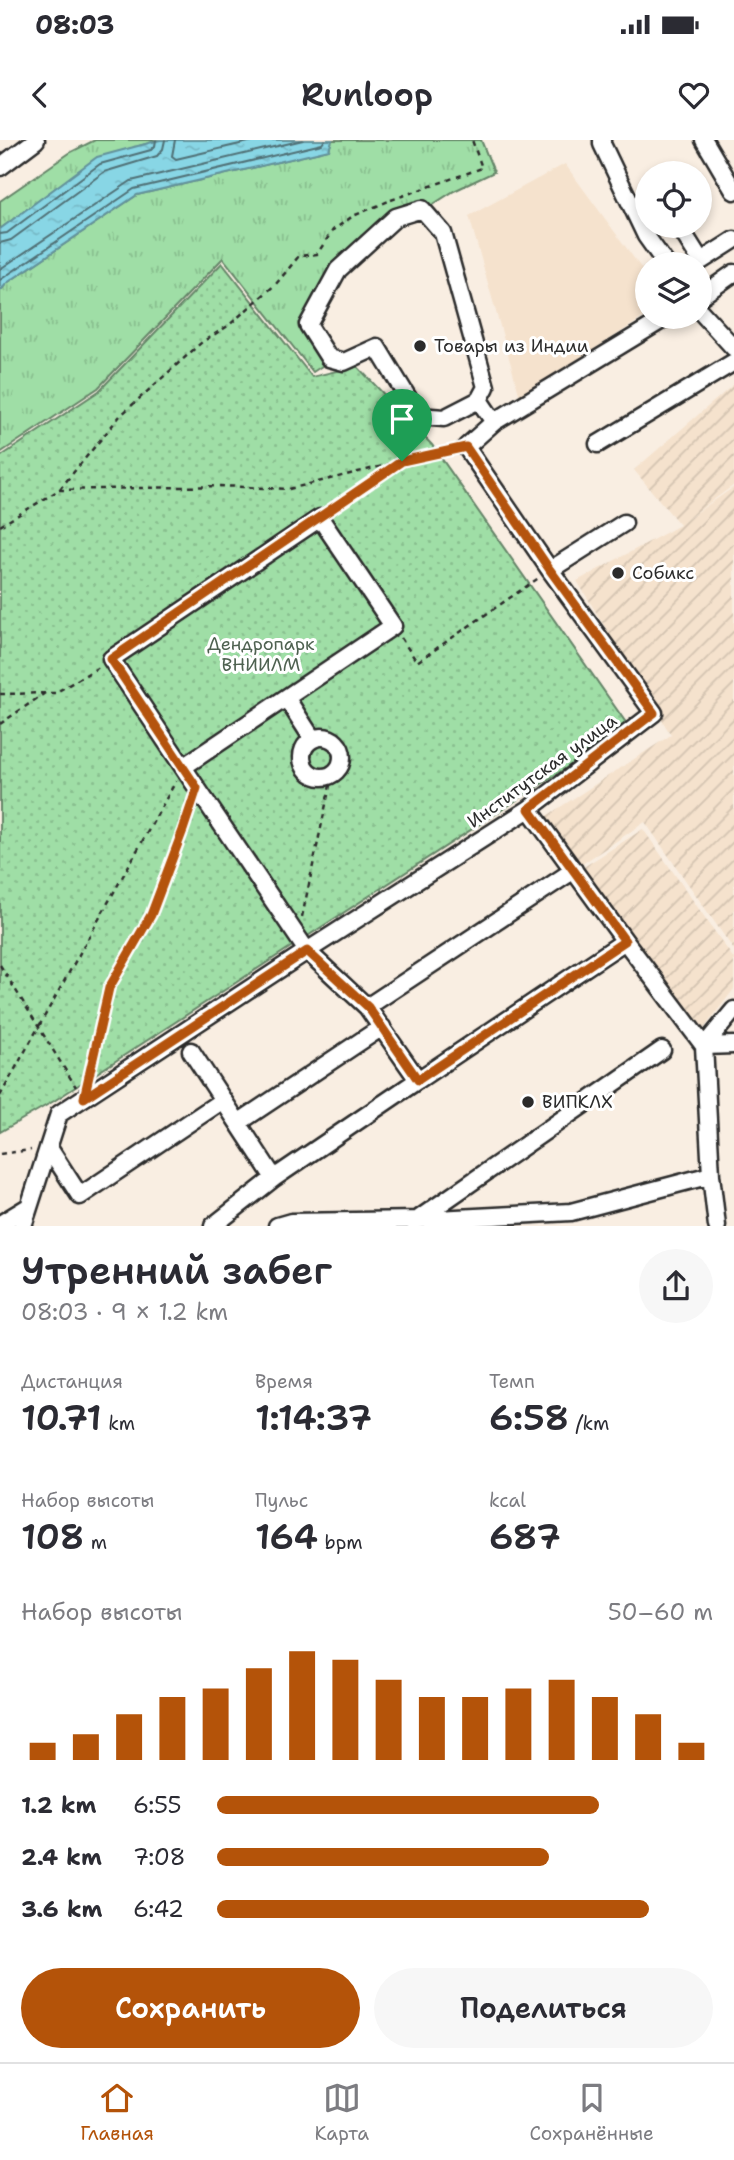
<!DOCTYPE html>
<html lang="ru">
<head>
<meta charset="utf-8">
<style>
  :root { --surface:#fff; --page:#f7f7f7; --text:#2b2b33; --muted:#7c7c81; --line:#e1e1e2; --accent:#b45309 }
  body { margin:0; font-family:"Shantell Sans",sans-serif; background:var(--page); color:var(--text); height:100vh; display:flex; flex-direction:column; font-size:26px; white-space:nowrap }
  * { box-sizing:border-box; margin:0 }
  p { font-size:23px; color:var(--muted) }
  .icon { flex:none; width:38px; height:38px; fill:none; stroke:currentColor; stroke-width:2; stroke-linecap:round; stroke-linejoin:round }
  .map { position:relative; height:1086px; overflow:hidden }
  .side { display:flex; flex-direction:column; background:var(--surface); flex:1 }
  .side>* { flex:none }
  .fabs { position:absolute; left:635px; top:21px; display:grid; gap:14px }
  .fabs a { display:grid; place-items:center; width:77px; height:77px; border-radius:50%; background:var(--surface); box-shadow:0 4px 10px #0003; font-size:35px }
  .pin { position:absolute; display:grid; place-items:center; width:60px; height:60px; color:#fff; margin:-72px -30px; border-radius:50% 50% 50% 0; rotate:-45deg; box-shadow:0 0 7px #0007 }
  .pin .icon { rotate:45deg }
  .round { display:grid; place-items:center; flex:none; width:74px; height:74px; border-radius:37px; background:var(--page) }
  .head { display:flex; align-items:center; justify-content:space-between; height:119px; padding:0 21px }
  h1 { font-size:38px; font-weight:600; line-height:52px }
  .figures { display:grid; grid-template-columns:repeat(3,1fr); gap:10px; height:119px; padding:7px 21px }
  .figures div { display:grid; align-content:center }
  .figures b { font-size:35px; font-weight:600 }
  .figures small { font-size:19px; font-weight:400 }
  .figures p { font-size:19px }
  .chart { height:196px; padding:14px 21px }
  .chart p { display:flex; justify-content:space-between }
  .chart svg { width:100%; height:126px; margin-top:7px; stroke:var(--accent); stroke-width:6 }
  .primary-button { display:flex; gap:14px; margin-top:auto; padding:14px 21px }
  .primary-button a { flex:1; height:80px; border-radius:42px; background:var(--accent); color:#fff; font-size:28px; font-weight:600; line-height:80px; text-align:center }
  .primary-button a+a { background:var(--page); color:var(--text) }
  ul { padding:0 21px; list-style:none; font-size:23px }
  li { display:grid; grid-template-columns:112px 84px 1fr; align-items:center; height:52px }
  li i { height:18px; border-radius:9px; background:var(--accent) }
  .status { display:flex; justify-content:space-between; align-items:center; height:49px; padding:0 35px; background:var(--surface); direction:ltr }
  .status svg { height:19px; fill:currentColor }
  header { display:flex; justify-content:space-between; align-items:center; height:91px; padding:0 21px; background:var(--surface); font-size:32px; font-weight:600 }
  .tab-bar { display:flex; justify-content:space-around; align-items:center; height:98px; border-top:2px solid var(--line); background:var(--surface); font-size:19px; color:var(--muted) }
  .tab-bar a { display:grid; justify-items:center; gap:4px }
  .tab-bar .active { color:var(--accent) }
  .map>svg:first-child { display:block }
</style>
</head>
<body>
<div class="status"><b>08:03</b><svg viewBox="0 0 49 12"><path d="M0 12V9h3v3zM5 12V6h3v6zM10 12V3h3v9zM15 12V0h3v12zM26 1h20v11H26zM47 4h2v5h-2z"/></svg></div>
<header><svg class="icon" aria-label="back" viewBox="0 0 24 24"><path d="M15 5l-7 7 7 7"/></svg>Runloop<svg class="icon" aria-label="heart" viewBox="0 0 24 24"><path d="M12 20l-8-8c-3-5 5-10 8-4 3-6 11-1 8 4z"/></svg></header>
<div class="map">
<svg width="734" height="1086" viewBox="0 0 734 1086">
  <defs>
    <pattern id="industrial-furrows" width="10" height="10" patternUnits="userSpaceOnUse" patternTransform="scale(1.75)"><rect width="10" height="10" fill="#f5e2cd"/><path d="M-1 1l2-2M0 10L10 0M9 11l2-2" fill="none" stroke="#d2c2b0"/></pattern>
    <pattern id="grass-tufts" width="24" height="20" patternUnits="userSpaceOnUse" patternTransform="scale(1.75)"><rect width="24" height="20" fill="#9fdea6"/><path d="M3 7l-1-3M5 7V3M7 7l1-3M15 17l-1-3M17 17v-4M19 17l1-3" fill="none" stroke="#89bf8f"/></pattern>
    <pattern id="park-dots" width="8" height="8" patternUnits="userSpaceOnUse" patternTransform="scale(1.75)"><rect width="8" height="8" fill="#9fdea6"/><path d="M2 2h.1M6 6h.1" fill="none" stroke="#89bf8f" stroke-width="1.8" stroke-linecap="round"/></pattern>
    <pattern id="water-ripples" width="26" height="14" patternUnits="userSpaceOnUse" patternTransform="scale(1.75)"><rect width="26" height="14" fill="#88d6e5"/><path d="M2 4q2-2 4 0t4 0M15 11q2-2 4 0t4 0" fill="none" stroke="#76b8c5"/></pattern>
  </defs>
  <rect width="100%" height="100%" fill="#f9eee2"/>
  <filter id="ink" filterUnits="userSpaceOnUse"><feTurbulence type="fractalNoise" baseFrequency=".0143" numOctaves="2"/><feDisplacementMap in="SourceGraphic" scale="14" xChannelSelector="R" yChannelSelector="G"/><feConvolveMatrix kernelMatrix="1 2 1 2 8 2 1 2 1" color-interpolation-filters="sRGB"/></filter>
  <g filter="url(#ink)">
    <path fill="#f5e2cd" d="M 565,24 L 647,136 L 647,175 L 520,257 L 469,76 Z"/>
    <path fill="url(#industrial-furrows)" d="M 734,244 L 734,345 L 683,382 L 734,347 L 734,810 L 645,682 L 579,726 L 545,677 L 671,595 L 577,441 L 680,385 L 634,330 Z
      M 643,689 L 734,819 L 734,849 L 701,892 L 582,728 Z"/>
    <path fill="url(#grass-tufts)" stroke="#658468" stroke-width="2" d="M 95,0 L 160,0 L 97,18 L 0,89 L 0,61 L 71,12 Z
      M 332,0 L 481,0 L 494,32 L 454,51 L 373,103 L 340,132 L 308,190 L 325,224 L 313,232 L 223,118 L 98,248 L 0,313 L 0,151 L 7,143 L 137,55 L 329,10 Z"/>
    <path fill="url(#park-dots)" stroke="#658468" stroke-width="2" d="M 222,123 L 312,237 L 357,226 L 432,305 L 629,587 L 54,961 L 0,992 L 0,317 L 99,251 Z"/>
    <path fill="url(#water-ripples)" stroke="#63929b" stroke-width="2" d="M 160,0 L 332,0 L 329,10 L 137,55 L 7,143 L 0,151 L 0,89 L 97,17 Z"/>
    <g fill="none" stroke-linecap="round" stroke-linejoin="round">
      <path stroke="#506f75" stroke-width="2" d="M 175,0 L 172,16 L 176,19 L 257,0
        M 0,94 L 7,93 L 100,24 L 151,10 L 155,6 L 156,0
        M 0,103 L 11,100 L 104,32 L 157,16 L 163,9 L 165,0
        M 0,129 L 131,41 L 303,0
        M 0,140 L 134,49 L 322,4 L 325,0"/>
      <g stroke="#2b2b2b" stroke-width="21">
        <path id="minor" d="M 602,0 L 602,4 L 646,96 L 666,124
          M 704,0 L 734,51
          M 0,27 L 36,0
          M 679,86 L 701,121 L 734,100
          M 700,157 L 734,133
          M 700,171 L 734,208
          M 479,260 L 486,247 L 443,93 L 422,69 L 396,77 L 338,130 L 308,185 L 329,218 L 344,222 L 377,207 L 419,276 L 444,278 L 479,260 L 494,282
          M 598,304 L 734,222
          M 550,430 L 624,383
          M 287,559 L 312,598
          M302 617a20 20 0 1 1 40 0a20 20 0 1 1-40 0Z
          M 183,627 L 393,486 L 320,378 L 111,519 L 197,648 L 307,811 L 367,867 L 418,940 L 274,1038 L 213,1086
          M 529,669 L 625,801 L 704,906 L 711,1035 L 717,1086
          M 367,867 L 574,730
          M 704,906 L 734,870
          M 704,906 L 734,905
          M 191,911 L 274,1038
          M 418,940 L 625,801
          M 238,983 L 382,887
          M 49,1008 L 80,1056 L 223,960
          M 420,1078 L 662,910
          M 0,1084 L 28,1067
          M 23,1086 L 59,974 L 307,811 L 529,669 L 654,573 L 550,430 L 466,307 L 494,282 L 667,177
          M 277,1086 L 291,1082 L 418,1080 L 571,1072 L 711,1035"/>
      </g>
      <path stroke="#2b2b2b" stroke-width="2.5" stroke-dasharray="5 5" stroke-linecap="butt" d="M 391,60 L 482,28 L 472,0
        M 59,350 L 220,346 L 289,349 L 403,321
        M 332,370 L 403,321 L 453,310
        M 0,386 L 59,350 L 120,276 L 202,202 L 228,186 L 276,144 L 299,116 L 317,114 L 333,90 L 353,76 L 391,60
        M 401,498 L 417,522 L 540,437
        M 0,554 L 55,553 L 99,527
        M 0,584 L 45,553
        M 302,777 L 332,636
        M 0,825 L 76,947
        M 88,938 L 109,848 L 151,775 L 192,664
        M 0,956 L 176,641
        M 0,1014 L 31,1010"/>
      <use href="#minor" stroke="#fff" stroke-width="16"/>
    </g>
  </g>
  <g fill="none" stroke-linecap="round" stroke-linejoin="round" filter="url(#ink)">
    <g stroke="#fff" stroke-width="14">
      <path id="route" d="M 466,307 L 550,430 L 654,573 L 529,669 L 625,801 L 418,940 L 368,867 L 307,811 L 84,958 L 109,848 L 151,775 L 183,690 L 197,648 L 111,519 L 402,321 Z"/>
    </g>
    <use href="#route" stroke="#b45309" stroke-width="9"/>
  </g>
  <g fill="#2b2b2b" stroke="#fff" stroke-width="2.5">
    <circle cx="420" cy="206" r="7"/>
    <circle cx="618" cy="433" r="7"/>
    <circle cx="528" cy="962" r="7"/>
  </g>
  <g text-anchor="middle" stroke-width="6" stroke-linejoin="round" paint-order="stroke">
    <g font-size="18" fill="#2b2b2b" stroke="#fff" text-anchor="start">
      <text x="434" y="212">Товары из Индии</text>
      <text x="632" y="439">Собикс</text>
      <text x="542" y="968">ВИПКЛХ</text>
    </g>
    <g font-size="18" fill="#4e6150" stroke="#fff">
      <text x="261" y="510">Дендропарк<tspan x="261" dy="21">ВНИИЛМ</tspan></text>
    </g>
    <g font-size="18" fill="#2b2b2b" stroke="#fff">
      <text transform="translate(542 631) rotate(-36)" y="6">Институтская улица</text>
    </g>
  </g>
</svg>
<div class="fabs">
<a><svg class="icon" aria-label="locate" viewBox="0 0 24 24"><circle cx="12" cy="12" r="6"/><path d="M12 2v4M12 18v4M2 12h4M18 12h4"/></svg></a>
<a><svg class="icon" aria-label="layers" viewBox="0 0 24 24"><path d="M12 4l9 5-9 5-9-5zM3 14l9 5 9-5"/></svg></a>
</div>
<div class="pin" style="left:402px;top:321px;background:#1e9e55"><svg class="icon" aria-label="arrive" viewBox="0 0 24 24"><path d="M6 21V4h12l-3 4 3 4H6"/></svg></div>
</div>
<section class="side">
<div class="head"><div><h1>Утренний забег</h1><p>08:03 · 9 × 1.2 km</p></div><a class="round"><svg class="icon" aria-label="share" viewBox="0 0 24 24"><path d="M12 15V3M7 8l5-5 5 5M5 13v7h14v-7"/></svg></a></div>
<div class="figures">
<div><p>Дистанция</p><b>10.71<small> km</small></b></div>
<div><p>Время</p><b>1:14:37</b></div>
<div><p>Темп</p><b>6:58<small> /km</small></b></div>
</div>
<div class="figures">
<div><p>Набор высоты</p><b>108<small> m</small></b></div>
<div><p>Пульс</p><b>164<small> bpm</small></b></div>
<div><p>kcal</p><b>687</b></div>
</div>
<div class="chart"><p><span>Набор высоты</span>50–60 m</p>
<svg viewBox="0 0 160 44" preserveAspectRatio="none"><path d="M5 44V38M15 44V35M25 44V28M35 44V22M45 44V19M55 44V12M65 44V6M75 44V9M85 44V16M95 44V22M105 44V22M115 44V19M125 44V16M135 44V22M145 44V28M155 44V38"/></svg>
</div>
<ul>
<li><b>1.2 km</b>6:55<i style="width:77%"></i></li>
<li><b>2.4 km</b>7:08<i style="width:67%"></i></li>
<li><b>3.6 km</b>6:42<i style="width:87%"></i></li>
</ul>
<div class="primary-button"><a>Сохранить</a><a>Поделиться</a></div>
</section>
<nav class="tab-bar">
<a class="active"><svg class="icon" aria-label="home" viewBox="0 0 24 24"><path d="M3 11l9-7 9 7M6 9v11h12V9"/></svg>Главная</a>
<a><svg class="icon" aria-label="map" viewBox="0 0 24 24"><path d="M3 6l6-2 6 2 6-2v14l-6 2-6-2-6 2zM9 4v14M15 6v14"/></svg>Карта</a>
<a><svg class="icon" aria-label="saved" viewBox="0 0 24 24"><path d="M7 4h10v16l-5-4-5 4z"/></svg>Сохранённые</a>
</nav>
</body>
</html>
